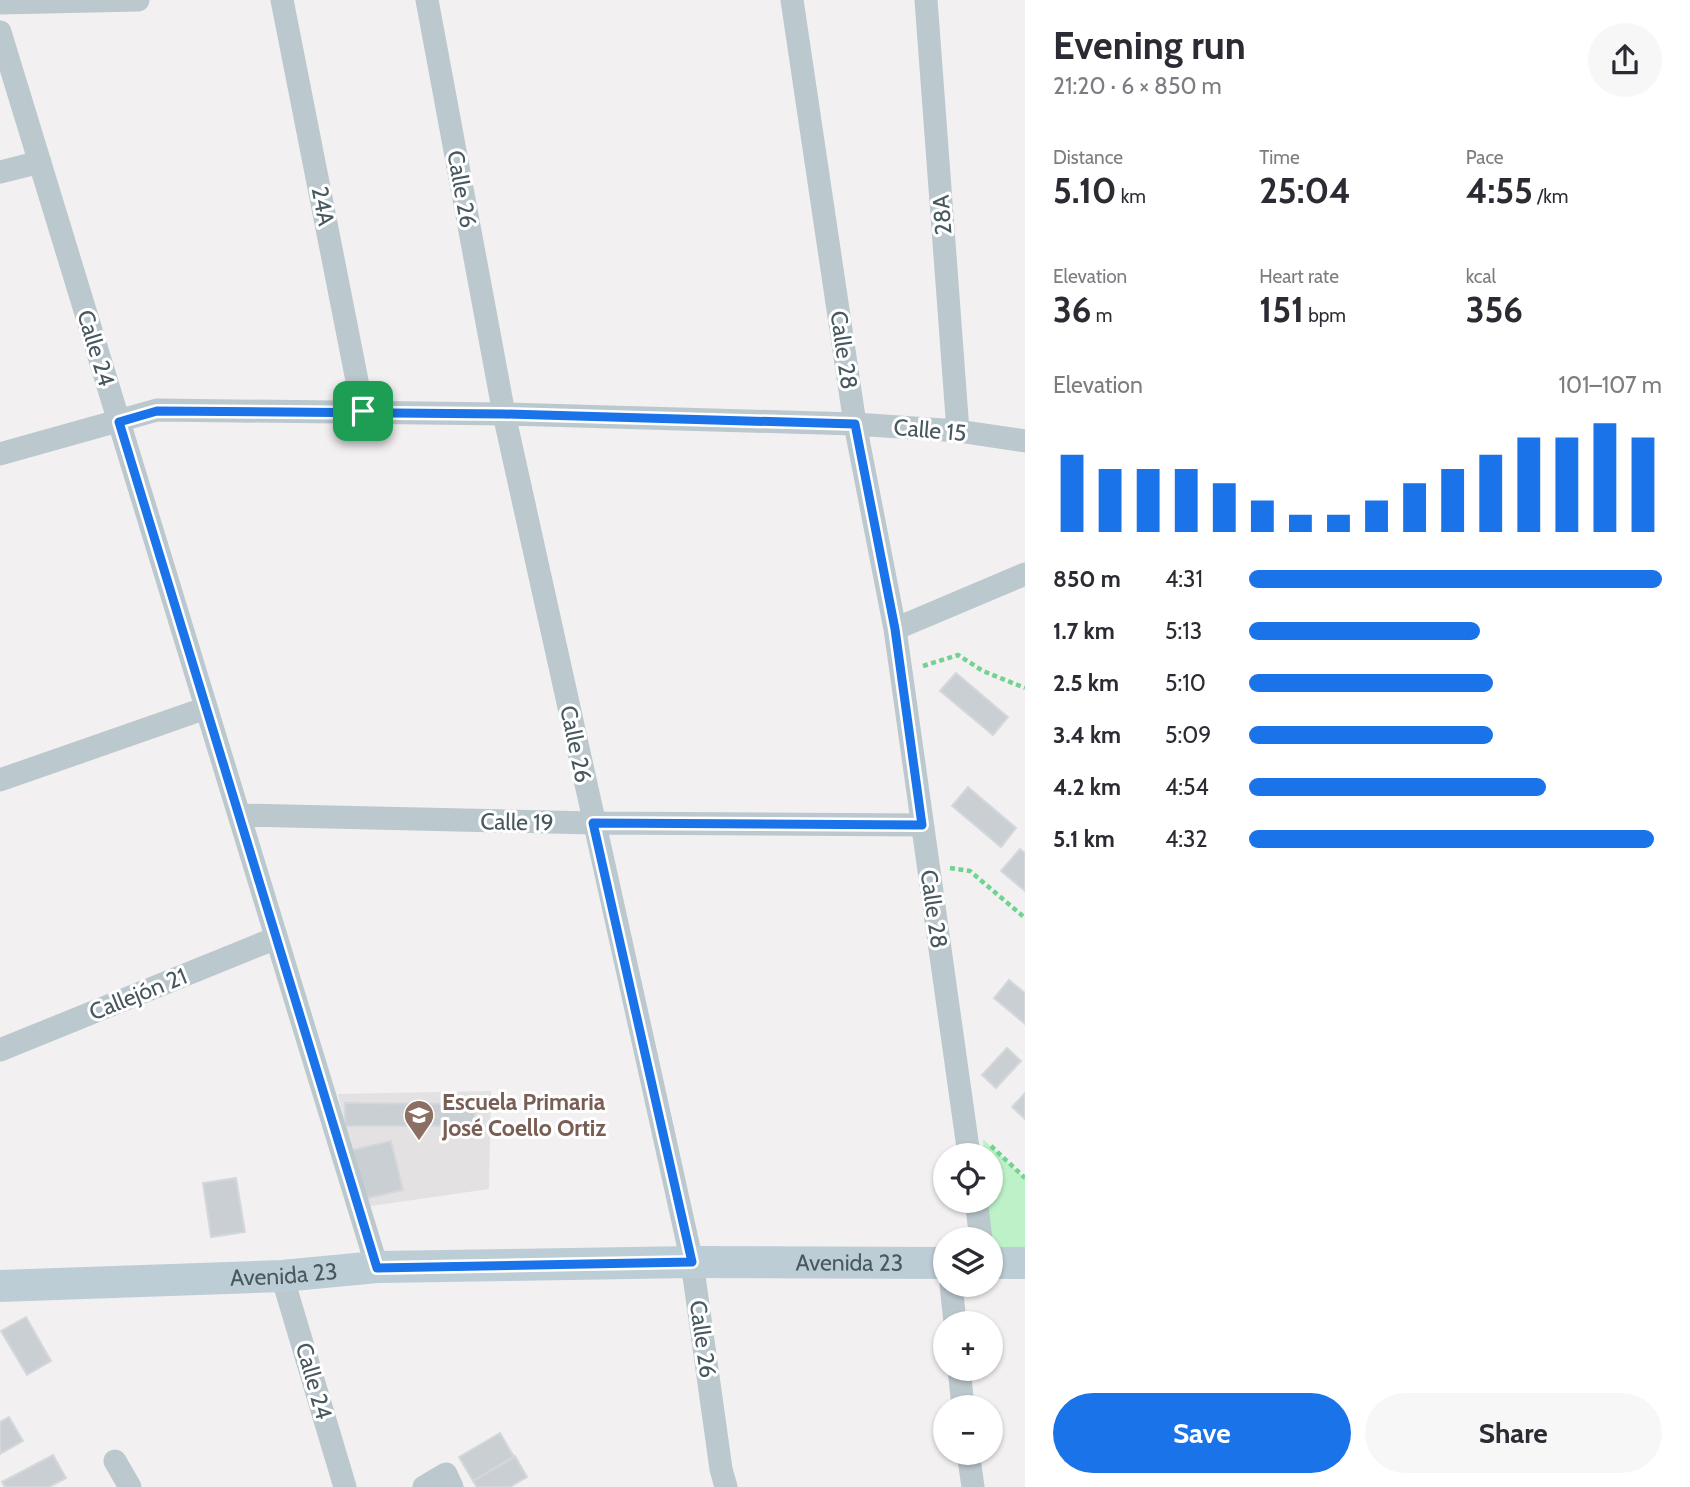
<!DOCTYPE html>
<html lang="en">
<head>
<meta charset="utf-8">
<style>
  :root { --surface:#fff; --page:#f7f7f7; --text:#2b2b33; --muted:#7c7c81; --accent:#1a73e8 }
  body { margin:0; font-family:Cabin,sans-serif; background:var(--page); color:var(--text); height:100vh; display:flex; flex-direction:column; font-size:26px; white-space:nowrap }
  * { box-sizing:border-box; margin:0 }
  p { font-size:23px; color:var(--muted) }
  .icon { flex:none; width:38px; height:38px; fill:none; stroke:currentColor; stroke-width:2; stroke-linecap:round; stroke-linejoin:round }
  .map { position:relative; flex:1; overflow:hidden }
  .drawer { display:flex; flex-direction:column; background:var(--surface); width:665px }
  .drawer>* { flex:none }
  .buttons { position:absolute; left:933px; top:1143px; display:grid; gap:14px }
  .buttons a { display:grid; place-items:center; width:70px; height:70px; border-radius:50%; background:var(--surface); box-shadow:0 2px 5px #0004; font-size:35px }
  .pin { position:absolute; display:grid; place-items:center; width:60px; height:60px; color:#fff; margin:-30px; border-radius:14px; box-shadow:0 4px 10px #0006 }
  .round { display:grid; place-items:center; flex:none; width:74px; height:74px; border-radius:37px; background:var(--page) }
  .summary { display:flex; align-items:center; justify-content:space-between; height:119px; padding:0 28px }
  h1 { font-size:38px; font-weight:800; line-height:52px }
  .metrics { display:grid; grid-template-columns:repeat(3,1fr); gap:10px; height:119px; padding:7px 28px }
  .metrics div { display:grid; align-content:center }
  .metrics b { font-size:35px; font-weight:800 }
  .metrics small { font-size:19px; font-weight:400 }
  .metrics p { font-size:19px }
  .chart { height:196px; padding:14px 28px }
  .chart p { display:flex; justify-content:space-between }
  .chart svg { width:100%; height:126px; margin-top:7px; stroke:var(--accent); stroke-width:6 }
  .primary-button { display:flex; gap:14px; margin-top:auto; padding:14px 28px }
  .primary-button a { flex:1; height:80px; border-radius:42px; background:var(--accent); color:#fff; font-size:28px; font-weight:800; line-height:80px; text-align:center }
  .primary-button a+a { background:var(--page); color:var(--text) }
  ul { padding:0 28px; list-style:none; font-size:23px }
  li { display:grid; grid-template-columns:112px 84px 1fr; align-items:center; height:52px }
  li i { height:18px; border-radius:9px; background:var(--accent) }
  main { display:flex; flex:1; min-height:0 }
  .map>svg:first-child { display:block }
</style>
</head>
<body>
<main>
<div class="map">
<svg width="1025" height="1487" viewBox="0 0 1025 1487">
  <rect width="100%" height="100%" fill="#f3f0f1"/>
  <path fill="#e4e1e3" d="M 491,1091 L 489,1189 L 364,1207 L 338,1094 Z"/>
  <path fill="#bdf2c8" d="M 983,1139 L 1025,1178 L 1025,1254 L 991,1255 L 987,1201 L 990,1200 L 990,1155 L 984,1155 Z"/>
  <path fill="#cacfd3" stroke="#d4d8dc" stroke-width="2" d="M 956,673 L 1008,717 L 993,735 L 940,691 Z
    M 968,787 L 1016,828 L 1001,847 L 952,806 Z
    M 1020,849 L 1025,853 L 1025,891 L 1001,871 Z
    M 1009,980 L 1025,993 L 1025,1024 L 994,998 Z
    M 1007,1048 L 1021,1061 L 996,1088 L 982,1075 Z
    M 1025,1093 L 1025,1119 L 1012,1107 Z
    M 345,1103 L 475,1104 L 475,1126 L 345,1126 Z
    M 391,1141 L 403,1190 L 364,1199 L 352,1150 Z
    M 236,1178 L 245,1232 L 211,1237 L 203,1183 Z
    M 26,1317 L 51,1361 L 27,1375 L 1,1331 Z
    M 9,1417 L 23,1441 L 0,1454 L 0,1422 Z
    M 500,1433 L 514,1457 L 473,1481 L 459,1457 Z
    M 53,1455 L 66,1478 L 49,1487 L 5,1487 L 2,1482 Z
    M 515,1456 L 527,1477 L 510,1487 L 477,1487 L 473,1481 Z"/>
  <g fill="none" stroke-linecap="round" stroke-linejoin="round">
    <path stroke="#73d291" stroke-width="4.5" stroke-dasharray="5 3.5" stroke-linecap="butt" d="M 923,666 L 958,655 L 983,671 L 1025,688
      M 950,868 L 970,871 L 1025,918
      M 991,1146 L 1025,1178"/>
    <path stroke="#bbc8ce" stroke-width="23" d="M 282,0 L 363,411
      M 427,0 L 504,414 L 692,1262 L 721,1469 L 726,1487
      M 792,0 L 855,424 L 895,629 L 969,1155
      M 926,0 L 958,431
      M 0,3 L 138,0
      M 0,32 L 377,1267
      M 0,172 L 40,162
      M 0,454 L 157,410 L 504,414 L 855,424 L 958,431 L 1025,441
      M 895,629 L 1025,574
      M 0,780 L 206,708
      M 239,815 L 593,823 L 922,825
      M 0,1050 L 276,938
      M 976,1200 L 981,1239
      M 282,1276 L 345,1487
      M 951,1284 L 955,1323
      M 959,1368 L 963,1407
      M 968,1452 L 973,1487
      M 115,1461 L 130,1487
      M 424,1487 L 446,1474 L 452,1487"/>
    <g stroke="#bdcdd5" stroke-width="32">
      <path d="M 990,1263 L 1025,1263"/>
      <path id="s1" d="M 0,1286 L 282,1276 L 377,1267 L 692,1262 L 945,1263"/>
    </g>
  </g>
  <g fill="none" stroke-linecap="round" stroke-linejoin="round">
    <g stroke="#fff" stroke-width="14">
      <path id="route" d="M 157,411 L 504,414 L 855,424 L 895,629 L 922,825 L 593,823 L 692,1262 L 377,1268 L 119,422 Z"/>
    </g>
    <use href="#route" stroke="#1a73e8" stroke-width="9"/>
  </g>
  <defs>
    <g id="school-pin" transform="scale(1.575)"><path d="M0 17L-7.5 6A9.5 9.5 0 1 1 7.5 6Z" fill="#8d6e63" stroke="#fff"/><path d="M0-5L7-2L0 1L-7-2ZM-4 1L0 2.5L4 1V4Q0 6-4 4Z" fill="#fff"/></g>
  </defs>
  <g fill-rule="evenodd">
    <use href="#school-pin" x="419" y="1115"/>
  </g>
  <g text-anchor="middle" stroke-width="6" stroke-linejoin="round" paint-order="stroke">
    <g font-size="23" fill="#47585f" stroke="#fff">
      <text transform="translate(462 189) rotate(80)" y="8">Calle 26</text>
      <text transform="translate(323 206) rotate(79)" y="8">24A</text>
      <text transform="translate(942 215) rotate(-94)" y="8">28A</text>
      <text transform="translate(96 348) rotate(73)" y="8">Calle 24</text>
      <text transform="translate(844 350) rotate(82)" y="8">Calle 28</text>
      <text transform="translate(930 430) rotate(5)" y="8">Calle 15</text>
      <text transform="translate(576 744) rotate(78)" y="8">Calle 26</text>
      <text transform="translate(517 822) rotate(1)" y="8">Calle 19</text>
      <text transform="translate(934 909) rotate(82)" y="8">Calle 28</text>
      <text transform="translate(138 994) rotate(-22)" y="8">Callejón 21</text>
      <text dy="8" stroke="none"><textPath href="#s1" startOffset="850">Avenida 23</textPath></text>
      <text dy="8" stroke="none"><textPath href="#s1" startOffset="284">Avenida 23</textPath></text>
      <text transform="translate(703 1339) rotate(82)" y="8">Calle 26</text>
      <text transform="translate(314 1381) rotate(74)" y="8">Calle 24</text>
    </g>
    <g font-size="23" font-weight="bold" fill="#785e54" stroke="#fff" text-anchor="start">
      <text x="442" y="1110">Escuela Primaria<tspan x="442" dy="26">José Coello Ortiz</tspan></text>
    </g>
  </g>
</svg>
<div class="buttons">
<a><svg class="icon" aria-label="locate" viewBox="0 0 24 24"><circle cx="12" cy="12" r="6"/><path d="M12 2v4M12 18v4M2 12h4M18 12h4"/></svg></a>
<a><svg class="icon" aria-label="layers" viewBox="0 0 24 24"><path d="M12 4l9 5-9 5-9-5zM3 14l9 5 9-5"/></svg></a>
<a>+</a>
<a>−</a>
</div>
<div class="pin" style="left:363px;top:411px;background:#1e9e55"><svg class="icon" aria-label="arrive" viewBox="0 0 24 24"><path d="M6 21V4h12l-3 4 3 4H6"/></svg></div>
</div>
<section class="drawer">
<div class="summary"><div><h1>Evening run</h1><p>21:20 · 6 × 850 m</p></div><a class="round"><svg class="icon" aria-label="share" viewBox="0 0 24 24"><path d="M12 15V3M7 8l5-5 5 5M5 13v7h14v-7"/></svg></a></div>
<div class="metrics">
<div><p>Distance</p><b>5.10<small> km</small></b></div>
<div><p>Time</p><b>25:04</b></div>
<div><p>Pace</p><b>4:55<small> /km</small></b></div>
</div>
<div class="metrics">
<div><p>Elevation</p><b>36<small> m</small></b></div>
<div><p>Heart rate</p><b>151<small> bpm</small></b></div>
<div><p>kcal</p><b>356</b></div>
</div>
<div class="chart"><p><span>Elevation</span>101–107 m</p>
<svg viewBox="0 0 160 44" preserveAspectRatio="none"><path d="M5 44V17M15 44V22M25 44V22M35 44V22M45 44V27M55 44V33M65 44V38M75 44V38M85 44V33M95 44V27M105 44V22M115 44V17M125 44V11M135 44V11M145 44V6M155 44V11"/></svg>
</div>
<ul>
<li><b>850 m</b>4:31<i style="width:100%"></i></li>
<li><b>1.7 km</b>5:13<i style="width:56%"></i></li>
<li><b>2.5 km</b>5:10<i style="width:59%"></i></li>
<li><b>3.4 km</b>5:09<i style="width:59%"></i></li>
<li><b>4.2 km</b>4:54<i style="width:72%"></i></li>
<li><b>5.1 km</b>4:32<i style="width:98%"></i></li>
</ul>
<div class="primary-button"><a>Save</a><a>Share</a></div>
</section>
</main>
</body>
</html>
